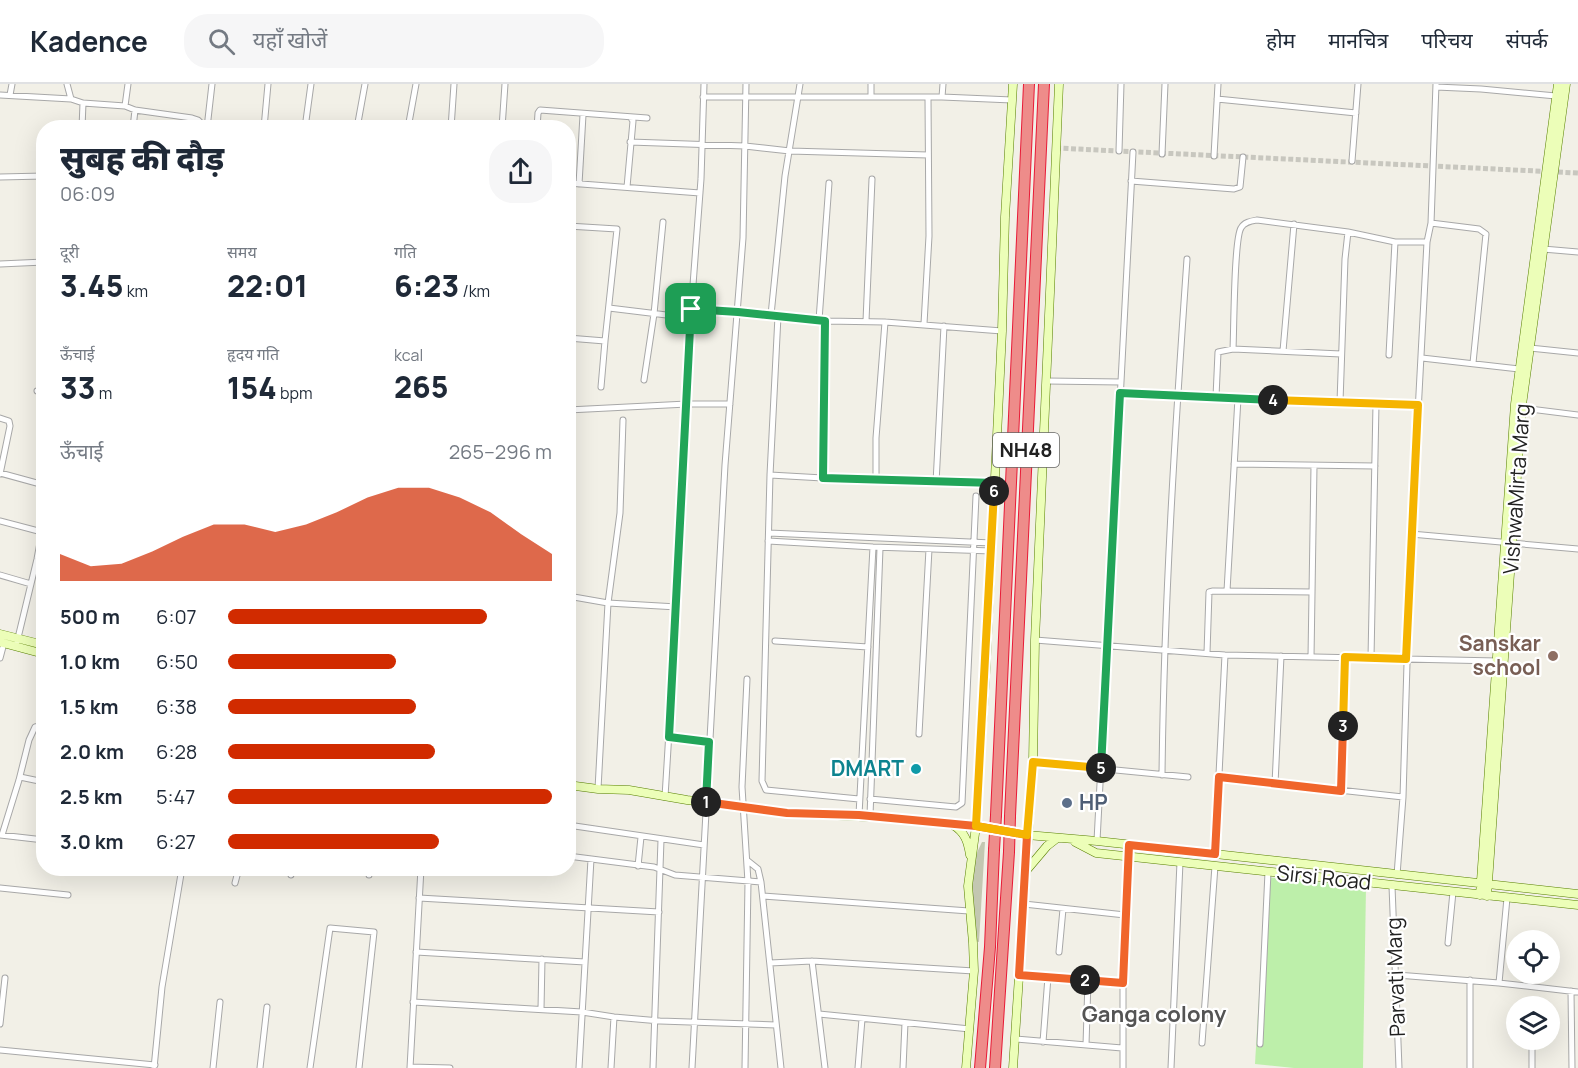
<!DOCTYPE html>
<html lang="hi">
<head>
<meta charset="utf-8">
<style>
  :root { --surface:#fff; --page:#f6f6f7; --text:#1f2937; --muted:#747a83; --line:#e0e1e3; --accent:#d12b00 }
  body { margin:0; font-family:Manrope,"Noto Sans Devanagari",sans-serif; background:var(--page); color:var(--text); height:100vh; display:flex; flex-direction:column; font-size:22px; white-space:nowrap }
  * { box-sizing:border-box; margin:0 }
  p { font-size:20px; color:var(--muted) }
  .icon { flex:none; width:33px; height:33px; fill:none; stroke:currentColor; stroke-width:2; stroke-linecap:round; stroke-linejoin:round }
  .map { position:relative; flex:1; overflow:hidden }
  .drawer { position:absolute; left:36px; top:36px; width:540px; height:756px; display:flex; flex-direction:column; background:var(--surface); border-radius:24px; box-shadow:0 6px 24px #0002 }
  .drawer>* { flex:none }
  .fabs { position:absolute; left:1506px; top:846px; display:grid; gap:12px }
  .fabs a { display:grid; place-items:center; width:54px; height:54px; border-radius:50%; background:var(--surface); box-shadow:0 6px 24px #0002; font-size:30px }
  .pin { position:absolute; display:grid; place-items:center; width:51px; height:51px; color:#fff; margin:-26px; border-radius:12px; box-shadow:0 3px 9px #0006 }
  .km { position:absolute; width:30px; height:30px; margin:-15px; border-radius:50%; background:#222; color:#fff; font-size:16px; line-height:30px; text-align:center }
  .round { display:grid; place-items:center; flex:none; width:63px; height:63px; border-radius:24px; background:var(--page) }
  .head { display:flex; align-items:center; justify-content:space-between; height:102px; padding:0 24px }
  h1 { font-size:33px; font-weight:800; line-height:45px }
  .metrics { display:grid; grid-template-columns:repeat(3,1fr); gap:9px; height:102px; padding:6px 24px }
  .metrics div { display:grid; align-content:center }
  .metrics b { font-size:30px; font-weight:800 }
  .metrics small { font-size:16px; font-weight:400 }
  .metrics p { font-size:16px }
  .chart { height:168px; padding:12px 24px }
  .chart p { display:flex; justify-content:space-between }
  .chart svg { width:100%; height:108px; margin-top:6px; fill:var(--accent); opacity:.7 }
  ul { padding:0 24px; list-style:none; font-size:20px }
  li { display:grid; grid-template-columns:96px 72px 1fr; align-items:center; height:45px }
  li i { height:15px; border-radius:8px; background:var(--accent) }
  header { display:flex; align-items:center; gap:36px; box-sizing:border-box; height:84px; padding:0 30px; background:var(--surface); border-bottom:2px solid var(--line) }
  header strong { font-size:28px }
  nav { display:flex; gap:33px; margin-inline-start:auto; font-size:21px }
  .search { width:420px; height:54px; background:var(--page); display:flex; align-items:center; gap:15px; box-sizing:border-box; padding:0 21px; border-radius:24px; color:var(--muted); font-size:22px }
  .map>svg:first-child { display:block }
</style>
</head>
<body>
<header>
<strong>Kadence</strong>
<div class="search"><svg class="icon" aria-label="search" viewBox="0 0 24 24"><circle cx="10" cy="10" r="6"/><path d="M15 15l6 6"/></svg>यहाँ खोजें</div>
<nav><a>होम</a><a>मानचित्र</a><a>परिचय</a><a>संपर्क</a></nav>
</header>
<div class="map">
<svg width="1578" height="984" viewBox="0 0 1578 984">
  <rect width="100%" height="100%" fill="#f2f0e7"/>
  <path fill="#c3c7b1" d="M 982,758 L 985,758 L 979,858 L 975,857 L 969,807 L 973,777 Z"/>
  <path fill="#bdefaa" d="M 1266,793 L 1366,803 L 1363,984 L 1294,984 L 1255,980 Z"/>
  <g fill="none" stroke-linecap="round" stroke-linejoin="round">
    <path stroke="#c8c7bf" stroke-width="5" stroke-dasharray="5 2.5" stroke-linecap="butt" d="M 1056,64 L 1578,89"/>
    <g stroke="#a8a8a8" stroke-width="7">
      <path id="street" d="M 67,0 L 71,15 L 83,19
        M 1436,3 L 1481,5 L 1556,12
        M 0,11 L 71,15
        M 10,11 L 12,0
        M 703,13 L 942,13 L 1012,16
        M 871,13 L 871,0
        M 942,13 L 943,0
        M 1217,15 L 1356,29
        M 125,22 L 128,0
        M 306,41 L 327,44
        M 82,44 L 83,19 L 125,22 L 135,26 L 192,34 L 198,36 L 206,44
        M 133,44 L 135,26
        M 207,44 L 212,0
        M 264,44 L 268,0
        M 305,44 L 311,0
        M 357,44 L 365,0
        M 408,44 L 416,0
        M 451,44 L 454,0
        M 502,44 L 505,0
        M 537,44 L 538,29 L 540,26 L 647,34
        M 630,58 L 745,62 L 790,67 L 928,71
        M 1119,67 L 1121,0
        M 1162,70 L 1165,0
        M 1214,72 L 1218,0
        M 1352,77 L 1358,0
        M 0,93 L 44,92
        M 1131,97 L 1234,105 L 1240,103 L 1243,73
        M 568,99 L 700,109
        M 579,100 L 583,31
        M 627,103 L 633,37 L 631,34
        M 1431,139 L 1479,145 L 1486,150 L 1473,279
        M 568,142 L 617,145 L 605,257 L 568,254
        M 1543,165 L 1578,168
        M 0,180 L 44,178
        M 609,224 L 691,234
        M 691,225 L 738,228 L 825,237 L 885,238 L 1002,247
        M 771,231 L 785,92 L 800,0
        M 778,232 L 770,391 L 762,697 L 766,706 L 859,715
        M 819,236 L 829,99
        M 866,237 L 872,95
        M 924,240 L 929,152 L 928,14
        M 1530,264 L 1578,269
        M 1233,265 C 1234,245 1234,155 1241,144 C 1244,138 1251,137 1257,136 L 1348,148 L 1395,158 L 1427,158
        M 1283,267 L 1294,140
        M 1389,271 L 1395,158
        M 1422,274 L 1519,285
        M 644,296 L 654,230 L 663,138
        M 1047,297 L 1121,298
        M 601,303 L 605,257
        M 37,307 L 44,306
        M 1120,309 L 1418,321
        M 1216,313 L 1218,268 L 1233,265 L 1341,270
        M 1340,318 L 1345,175 L 1348,148
        M 1522,324 L 1578,331
        M 568,326 L 687,320 L 730,320
        M 0,334 L 9,337 L 10,342 L 0,390
        M 1234,380 L 1375,382
        M 0,389 L 44,401
        M 770,391 L 876,397 L 995,399
        M 823,394 L 825,237
        M 876,397 L 876,354 L 885,238
        M 936,399 L 944,242
        M 0,437 L 42,448
        M 769,449 L 992,459
        M 1411,450 L 1578,465
        M 768,457 L 873,463 L 992,467
        M 0,491 L 31,500
        M 1227,507 L 1238,314
        M 568,512 L 608,519 L 677,523
        M 1035,556 L 1225,571 L 1497,577
        M 775,557 L 868,563
        M 17,558 L 37,475 L 44,437
        M 1207,569 L 1209,508 L 1213,507 L 1312,508
        M 1311,573 L 1314,382
        M 0,574 L 4,559
        M 1371,574 L 1376,320
        M 919,650 L 929,465
        M 669,653 L 709,658
        M 1033,678 L 1188,693
        M 1162,691 C 1164,519 1175,347 1187,175
        M 20,693 L 44,698
        M 1219,693 L 1403,713
        M 1275,700 L 1281,572
        M 598,705 L 608,519 L 620,429 L 623,336
        M 1341,707 L 1345,573
        M 665,713 L 683,420 L 688,267 L 701,95 L 704,0
        M 870,715 L 956,723 L 962,719 L 976,412
        M 859,731 L 873,463
        M 870,732 L 880,464
        M 568,741 L 704,761
        M 0,751 L 44,756
        M 2,751 L 19,696 L 29,656 L 35,643 L 44,641
        M 1097,757 L 1133,68
        M 1215,770 L 1225,571
        M 568,772 L 654,783 L 675,791 L 761,798
        M 748,777 L 758,785 L 761,798 L 781,984
        M 638,782 L 641,753
        M 291,791 L 292,784
        M 369,791 L 369,784
        M 1397,791 L 1403,713 L 1410,480 L 1427,158 L 1431,139 L 1436,0
        M 235,799 L 239,784
        M 1392,802 L 1399,984
        M 0,804 L 68,811
        M 763,812 L 969,827
        M 419,814 L 659,828
        M 1024,820 L 1125,831
        M 1448,859 L 1453,808
        M 416,868 L 585,878
        M 1059,868 L 1063,825
        M 812,877 L 825,984
        M 770,879 L 812,877 L 974,887
        M 1019,891 L 1123,899
        M 1397,891 L 1499,899 L 1578,908
        M 1499,899 L 1507,814
        M 1571,907 L 1572,984
        M 413,918 L 582,928 L 614,933 L 660,937 L 776,941
        M 541,925 L 542,875
        M 819,930 L 970,945
        M 0,940 L 5,894
        M 1015,955 L 1122,964
        M 1532,956 L 1532,984
        M 1043,958 L 1048,893
        M 1202,959 L 1215,782
        M 1260,960 L 1268,788
        M 1086,961 L 1088,896
        M 0,966 L 155,981
        M 410,983 L 450,984
        M 154,984 L 162,903 L 182,784
        M 213,984 L 220,918
        M 260,984 L 267,923
        M 310,984 L 330,844 L 374,848 L 359,984
        M 410,984 L 421,784
        M 579,984 L 591,775
        M 611,984 L 614,933
        M 653,984 L 661,756
        M 692,984 L 725,381 L 743,154 L 746,0
        M 745,984 L 748,798 L 742,703 L 747,595
        M 858,984 L 862,935
        M 903,984 L 905,939
        M 1123,984 L 1123,873 L 1129,761
        M 1171,984 L 1180,778
        M 1470,984 L 1470,896"/>
    </g>
    <g stroke="#577f00" stroke-width="9">
      <path id="secondary" d="M 0,550 L 44,561
        M 0,558 L 44,570
        M 568,701 L 598,705 L 629,706 L 687,716 L 787,729 L 889,734 L 976,742 L 1027,751 L 1097,757 L 1578,810
        M 953,741 C 965,748 968,758 970,771
        M 1075,758 L 1096,769 L 1578,821
        M 1025,788 L 1047,762 L 1056,755
        M 1480,811 L 1515,320 L 1558,0
        M 1487,812 L 1522,321 L 1566,0
        M 966,984 L 974,887 L 973,859 L 968,802 L 976,742 L 986,583 L 1002,247 L 1005,133 L 1013,0
        M 1013,984 L 1033,678 L 1035,556 L 1059,0"/>
    </g>
    <g stroke="#e81b37" stroke-width="12">
      <path id="highway" d="M 996,731 L 1029,0
        M 1010,732 L 1044,0
        M 980,984 L 990,863 L 994,766
        M 995,984 L 1009,768"/>
    </g>
    <use href="#street" stroke="#fff" stroke-width="5"/>
    <use href="#secondary" stroke="#ecfeb8" stroke-width="8"/>
    <use href="#highway" stroke="#ee8c8a" stroke-width="10"/>
    <g stroke="#e81b37" stroke-width="12" stroke-linecap="butt">
      <path id="highway-bridge" d="M 994,766 L 996,731
        M 1009,768 L 1010,732"/>
    </g>
    <use href="#highway-bridge" stroke="#ee8c8a" stroke-width="10"/>
  </g>
  <g fill="none" stroke-linecap="round" stroke-linejoin="round">
    <g stroke="#fff" stroke-width="12">
      <path id="split-1" d="M 691,225 L 669,653 L 709,658 L 706,718"/>
    </g>
    <g stroke="#fff" stroke-width="12">
      <path id="split-2" d="M 706,718 L 787,729 L 859,731 L 976,742 L 1027,751 L 1019,891 L 1085,896"/>
    </g>
    <g stroke="#fff" stroke-width="12">
      <path id="split-3" d="M 1085,896 L 1123,899 L 1129,761 L 1215,770 L 1219,693 L 1341,707 L 1343,642"/>
    </g>
    <g stroke="#fff" stroke-width="12">
      <path id="split-4" d="M 1273,316 L 1418,321 L 1406,575 L 1345,573 L 1343,642"/>
    </g>
    <g stroke="#fff" stroke-width="12">
      <path id="split-5" d="M 1101,684 L 1120,309 L 1273,316"/>
    </g>
    <g stroke="#fff" stroke-width="12">
      <path id="split-6" d="M 994,407 L 976,742 L 1027,751 L 1033,678 L 1101,684"/>
    </g>
    <g stroke="#fff" stroke-width="12">
      <path id="split-7" d="M 691,225 L 738,228 L 825,237 L 823,394 L 995,399 L 994,407"/>
    </g>
    <use href="#split-1" stroke="#22a559" stroke-width="8"/>
    <use href="#split-2" stroke="#f0652b" stroke-width="8"/>
    <use href="#split-3" stroke="#f0652b" stroke-width="8"/>
    <use href="#split-4" stroke="#f5b400" stroke-width="8"/>
    <use href="#split-5" stroke="#22a559" stroke-width="8"/>
    <use href="#split-6" stroke="#f5b400" stroke-width="8"/>
    <use href="#split-7" stroke="#22a559" stroke-width="8"/>
  </g>
  <circle fill="#8d6e63" stroke="#fff" stroke-width="2" cx="1553" cy="572" r="6"/>
  <circle fill="#0f9aa8" stroke="#fff" stroke-width="2" cx="916" cy="685" r="6"/>
  <circle fill="#5c6f8a" stroke="#fff" stroke-width="2" cx="1067" cy="719" r="6"/>
  <g text-anchor="middle" stroke-width="4.5" stroke-linejoin="round" paint-order="stroke">
    <rect fill="#fff" stroke="#646464" stroke-width="1.5" x="993" y="349" width="66" height="34" rx="4.5"/>
    <g font-size="20" font-weight="bold" fill="#212121">
      <text x="1026" y="373">NH48</text>
    </g>
    <g font-size="21" fill="#212121" stroke="#fff">
      <text transform="translate(1517 405) rotate(-86)" y="7">VishwaMirta Marg</text>
      <text transform="translate(1324 794) rotate(6)" y="7">Sirsi Road</text>
      <text transform="translate(1396 893) rotate(-92)" y="7">Parvati Marg</text>
    </g>
    <g font-size="21" font-weight="bold" fill="#785e54" stroke="#fff" text-anchor="end">
      <text x="1541" y="567">Sanskar<tspan x="1541" dy="24">school</tspan></text>
    </g>
    <g font-size="21" font-weight="bold" fill="#0d838f" stroke="#fff" text-anchor="end">
      <text x="904" y="692">DMART</text>
    </g>
    <g font-size="21" font-weight="bold" fill="#4e5e75" stroke="#fff" text-anchor="start">
      <text x="1079" y="726">HP</text>
    </g>
    <g font-size="22" font-weight="bold" fill="#545454" stroke="#fff">
      <text x="1154" y="938">Ganga colony</text>
    </g>
  </g>
</svg>
<div class="fabs">
<a><svg class="icon" aria-label="locate" viewBox="0 0 24 24"><circle cx="12" cy="12" r="6"/><path d="M12 2v4M12 18v4M2 12h4M18 12h4"/></svg></a>
<a><svg class="icon" aria-label="layers" viewBox="0 0 24 24"><path d="M12 4l9 5-9 5-9-5zM3 14l9 5 9-5"/></svg></a>
</div>
<div class="pin" style="left:691px;top:225px;background:#1e9e55"><svg class="icon" aria-label="arrive" viewBox="0 0 24 24"><path d="M6 21V4h12l-3 4 3 4H6"/></svg></div>
<b class="km" style="left:706px;top:718px">1</b>
<b class="km" style="left:1085px;top:896px">2</b>
<b class="km" style="left:1343px;top:642px">3</b>
<b class="km" style="left:1273px;top:316px">4</b>
<b class="km" style="left:1101px;top:684px">5</b>
<b class="km" style="left:994px;top:407px">6</b>
<section class="drawer">
<div class="head"><div><h1>सुबह की दौड़</h1><p>06:09</p></div><a class="round"><svg class="icon" aria-label="share" viewBox="0 0 24 24"><path d="M12 15V3M7 8l5-5 5 5M5 13v7h14v-7"/></svg></a></div>
<div class="metrics">
<div><p>दूरी</p><b>3.45<small> km</small></b></div>
<div><p>समय</p><b>22:01</b></div>
<div><p>गति</p><b>6:23<small> /km</small></b></div>
</div>
<div class="metrics">
<div><p>ऊँचाई</p><b>33<small> m</small></b></div>
<div><p>हृदय गति</p><b>154<small> bpm</small></b></div>
<div><p>kcal</p><b>265</b></div>
</div>
<div class="chart"><p><span>ऊँचाई</span>265–296 m</p>
<svg viewBox="0 0 160 44" preserveAspectRatio="none"><path d="M0 44V33L10 38L20 37L30 32L40 26L50 21L60 21L70 24L80 21L90 16L100 10L110 6L120 6L130 10L140 16L150 25L160 33V44z"/></svg>
</div>
<ul>
<li><b>500 m</b>6:07<i style="width:80%"></i></li>
<li><b>1.0 km</b>6:50<i style="width:52%"></i></li>
<li><b>1.5 km</b>6:38<i style="width:58%"></i></li>
<li><b>2.0 km</b>6:28<i style="width:64%"></i></li>
<li><b>2.5 km</b>5:47<i style="width:100%"></i></li>
<li><b>3.0 km</b>6:27<i style="width:65%"></i></li>
</ul>
</section>
</div>
</body>
</html>
